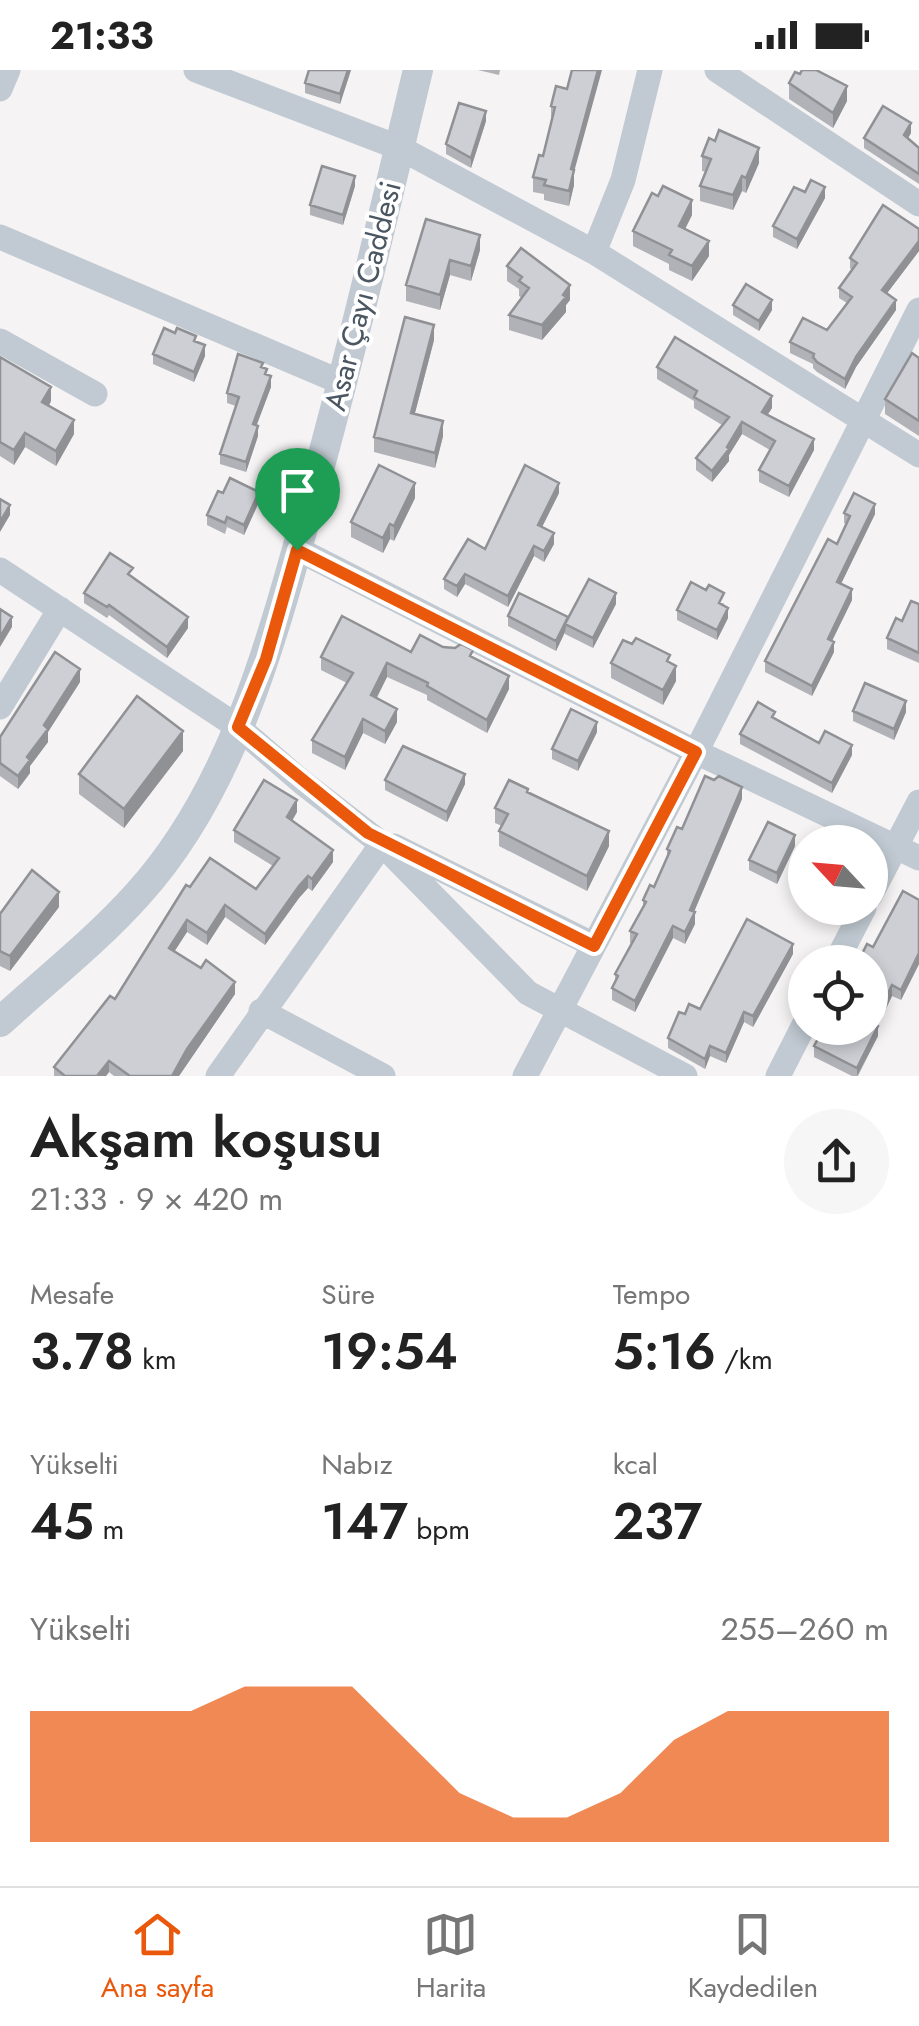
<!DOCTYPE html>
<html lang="tr">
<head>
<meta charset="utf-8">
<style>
  :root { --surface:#fff; --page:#f6f6f6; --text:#222; --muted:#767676; --line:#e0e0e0; --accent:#ea580c }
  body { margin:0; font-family:Jost,sans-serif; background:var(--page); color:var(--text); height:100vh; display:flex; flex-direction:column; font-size:38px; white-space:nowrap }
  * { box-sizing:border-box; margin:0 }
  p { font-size:32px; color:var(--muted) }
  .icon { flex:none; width:55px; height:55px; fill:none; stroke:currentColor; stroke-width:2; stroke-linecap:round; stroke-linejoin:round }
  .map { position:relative; height:1006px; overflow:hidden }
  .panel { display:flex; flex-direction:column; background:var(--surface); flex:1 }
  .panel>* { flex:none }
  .needle { width:65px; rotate:296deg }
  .buttons { position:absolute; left:788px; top:755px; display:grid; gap:20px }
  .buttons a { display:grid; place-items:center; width:100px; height:100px; border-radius:50%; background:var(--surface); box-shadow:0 5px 15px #0003; font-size:50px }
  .pin { position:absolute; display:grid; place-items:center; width:85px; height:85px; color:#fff; margin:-102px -42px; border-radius:50% 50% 50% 0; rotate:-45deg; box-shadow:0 0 10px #0007 }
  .pin .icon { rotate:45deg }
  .round { display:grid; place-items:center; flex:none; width:105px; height:105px; border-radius:52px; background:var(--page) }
  .headline { display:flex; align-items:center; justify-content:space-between; height:170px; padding:0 30px }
  h1 { font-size:55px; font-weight:600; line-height:75px }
  .metrics { display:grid; grid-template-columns:repeat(3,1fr); gap:15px; height:170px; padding:10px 30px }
  .metrics div { display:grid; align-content:center }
  .metrics b { font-size:50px; font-weight:600 }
  .metrics small { font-size:28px; font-weight:400 }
  .metrics p { font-size:28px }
  .chart { height:280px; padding:20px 30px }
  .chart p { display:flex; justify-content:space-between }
  .chart svg { width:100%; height:180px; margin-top:10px; fill:var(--accent); opacity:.7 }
  .status { display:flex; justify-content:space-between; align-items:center; height:70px; padding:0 50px; background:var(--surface); direction:ltr }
  .status svg { height:28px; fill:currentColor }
  .tabs { display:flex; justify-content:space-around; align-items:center; height:140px; border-top:2px solid var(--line); background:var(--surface); font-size:28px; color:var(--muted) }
  .tabs a { display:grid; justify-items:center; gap:5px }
  .tabs .on { color:var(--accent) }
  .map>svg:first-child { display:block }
</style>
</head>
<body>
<div class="status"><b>21:33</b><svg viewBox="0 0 49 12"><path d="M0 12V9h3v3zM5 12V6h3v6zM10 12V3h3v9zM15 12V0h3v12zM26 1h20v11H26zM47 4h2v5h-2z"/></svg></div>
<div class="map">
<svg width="919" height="1006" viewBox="0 0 919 1006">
  <rect width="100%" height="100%" fill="#f5f3f3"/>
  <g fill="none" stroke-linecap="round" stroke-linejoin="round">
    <path stroke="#c1cad2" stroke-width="25" d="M 196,0 L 400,78 L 594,182 L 919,385
      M 717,0 L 919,134
      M 0,19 L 8,0
      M 0,167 L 343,313
      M 594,182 L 623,110 L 650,0
      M 0,271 L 95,324
      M 297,479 L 696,682 L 919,788
      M 0,500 L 238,657 L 303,713 L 382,774 L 528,923 L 685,1006
      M 0,637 L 60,539
      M 394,776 L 594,875
      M 870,826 L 919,732
      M 836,892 L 864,838
      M 261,941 L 383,1006
      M 218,1006 L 382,774
      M 525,1006 L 696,682 L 919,240
      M 778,1006 L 805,953"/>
    <path stroke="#c1cad2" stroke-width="30" d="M 0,952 C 46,910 97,870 138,824 C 236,716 274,561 312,425 C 351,284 384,142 418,0"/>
  </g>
  <path fill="#b0b2b7" d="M 309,0 L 351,0 L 340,34 L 305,23 L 305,13 Z
    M 478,0 L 500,0 L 499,5 Z
    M 800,4 L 847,31 L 833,58 L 789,29 L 789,13 Z
    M 567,19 L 574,102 L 574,115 L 569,136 L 544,130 L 544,124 L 533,122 L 533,107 L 543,86 L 551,51 L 551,36 Z
    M 486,51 L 471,98 L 446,84 L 446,74 Z
    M 911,63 L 908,68 L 919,78 L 919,114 L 864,78 L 864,68 Z
    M 702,86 L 759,93 L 746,123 L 742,121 L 733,140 L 700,131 L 700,116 L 706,102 L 702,101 Z
    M 355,116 L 343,155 L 310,145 L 310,135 Z
    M 805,122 L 825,128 L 797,179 L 773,167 L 773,156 Z
    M 692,145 L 685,159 L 709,186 L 692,211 L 669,200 L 669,194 L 633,176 L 633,161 Z
    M 426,149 L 480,180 L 471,211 L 450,205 L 440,240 L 406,231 L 406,215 Z
    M 919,159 L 919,181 L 887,223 L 896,240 L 856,297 L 845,319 L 817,302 L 813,298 L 813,294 L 790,283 L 790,272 L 827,260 L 847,233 L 839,228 L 839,218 L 852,200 L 850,198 L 850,188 Z
    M 507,196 L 570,230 L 566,235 L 566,242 L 542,270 L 509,260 L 509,245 L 522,228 L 519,226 L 519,219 L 507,211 Z
    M 733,235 L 772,240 L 759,261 L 733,245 Z
    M 434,270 L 415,343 L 443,366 L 435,398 L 374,382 L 374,367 Z
    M 196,272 L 205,286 L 194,312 L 153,294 L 153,284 Z
    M 0,287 L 51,331 L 49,336 L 74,364 L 56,396 L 25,377 L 14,395 L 0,386 Z
    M 919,288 L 919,366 L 885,344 L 885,329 Z
    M 657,297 L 772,338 L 768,344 L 814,380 L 789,427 L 759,412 L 759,400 L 770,380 L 742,364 L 729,385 L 729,391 L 712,412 L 696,400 L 696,388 L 722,355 L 694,338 L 694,331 L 657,309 Z
    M 263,298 L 271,317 L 256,356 L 258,366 L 246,402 L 220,394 L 220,384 L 236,336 L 227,333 L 227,323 Z
    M 223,423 L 259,432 L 244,465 L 227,457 L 225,464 L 207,455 L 207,445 Z
    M 559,423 L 542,457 L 554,474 L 544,492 L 534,486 L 508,537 L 465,514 L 457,527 L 444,519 L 444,509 Z
    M 415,428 L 394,471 L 390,469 L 383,483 L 351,467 L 351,452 Z
    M 844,443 L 875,444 L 841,514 L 852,530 L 832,571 L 834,582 L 812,626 L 765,602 L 765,591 L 837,474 L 846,454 L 844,453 Z
    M 133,507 L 188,558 L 167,588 L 109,545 L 107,548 L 84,533 L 84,523 Z
    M 724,533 L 723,535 L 728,548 L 717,570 L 677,550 L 677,540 Z
    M 616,534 L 593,578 L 565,564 L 565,562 L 556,581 L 508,556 L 508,546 L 568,550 Z
    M 919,534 L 919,593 L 887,579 L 887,568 L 902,551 Z
    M 632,574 L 670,593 L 676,611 L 663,635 L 611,608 L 611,593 Z
    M 443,577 L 473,587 L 509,619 L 487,663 L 427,630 L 427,625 L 387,607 L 377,628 L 397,652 L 385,674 L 363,663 L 345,700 L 312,683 L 312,670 L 347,613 L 321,600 L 321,587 L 411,582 Z
    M 80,612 L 48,662 L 48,672 L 30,696 L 30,703 L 18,719 L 0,706 L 0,667 Z
    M 853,641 L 906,642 L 894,670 L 853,651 Z
    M 775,648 L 819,673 L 852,685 L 832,723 L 740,674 L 740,664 Z
    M 597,662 L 578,701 L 552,689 L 552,679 Z
    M 183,681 L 124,758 L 79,724 L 79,704 Z
    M 385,710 L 465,714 L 447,752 L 385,720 Z
    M 528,723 L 609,776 L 587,821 L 499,776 L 499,761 L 502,756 L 495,753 L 495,738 Z
    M 742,729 L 694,842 L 695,854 L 685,874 L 673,868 L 635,942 L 612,930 L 612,918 L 615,913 L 615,904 L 632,873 L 630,873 L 630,861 L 643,838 L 643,830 L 654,817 L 667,788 L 667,779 L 682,759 Z
    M 297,742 L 292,751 L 333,792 L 312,821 L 308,818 L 299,828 L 265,875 L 225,847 L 207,875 L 187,862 L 174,881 L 235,924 L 179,1006 L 114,1006 L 109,1002 L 106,1006 L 54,1006 L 54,997 L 115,929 L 190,817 L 256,819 L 273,796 L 234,772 L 234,760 Z
    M 795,776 L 777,814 L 749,800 L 749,790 Z
    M 919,830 L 919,894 L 901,930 L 892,926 L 878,955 L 878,966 L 858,1006 L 852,1006 L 814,987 L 814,976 L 873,877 Z
    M 59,837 L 10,901 L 0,896 L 0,844 Z
    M 793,884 L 753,957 L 744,952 L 726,993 L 710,986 L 705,999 L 668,978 L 668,968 L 685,944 L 700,939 Z"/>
  <path fill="#909195" d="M 348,0 L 351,0 L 340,34 L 340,24 Z
    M 598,0 L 602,0 L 574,102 L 574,115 L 569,136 L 571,99 Z
    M 847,16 L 847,31 L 833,58 L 833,43 Z
    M 486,41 L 486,51 L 471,98 L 471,88 Z
    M 911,53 L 911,63 L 904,75 L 904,65 Z
    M 759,78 L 759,93 L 746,123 L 746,108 Z
    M 355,106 L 355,116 L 343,155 L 343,145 Z
    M 742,106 L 742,121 L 733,140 L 733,125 Z
    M 825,117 L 825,128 L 797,179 L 797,169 Z
    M 692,130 L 692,145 L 679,171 L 679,156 Z
    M 480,165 L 480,180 L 471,211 L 471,196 Z
    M 709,171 L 709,186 L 692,211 L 692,196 Z
    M 919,171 L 919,181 L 882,230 L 882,220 Z
    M 450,190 L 450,205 L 440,240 L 440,225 Z
    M 570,215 L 570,230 L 566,235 L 566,242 L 542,270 L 542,255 Z
    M 772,230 L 772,240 L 759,261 L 759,251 Z
    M 896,230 L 896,240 L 856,297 L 845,319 L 845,309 L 856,287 Z
    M 434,255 L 434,270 L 411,358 L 411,343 Z
    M 205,275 L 205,286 L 194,312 L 194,302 Z
    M 271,306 L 271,317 L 253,365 L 253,354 Z
    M 51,317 L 51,331 L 42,347 L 42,332 Z
    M 772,326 L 772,338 L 762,353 L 762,342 Z
    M 74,350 L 74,364 L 56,396 L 56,381 Z
    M 443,351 L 443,366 L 435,398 L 435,383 Z
    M 742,352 L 742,364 L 729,385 L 729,391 L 712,412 L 712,401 Z
    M 258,356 L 258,366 L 246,402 L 246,392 Z
    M 25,363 L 25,377 L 14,395 L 14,380 Z
    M 814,369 L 814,380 L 789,427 L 789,416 Z
    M 415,413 L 415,428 L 394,471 L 394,456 Z
    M 559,413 L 559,423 L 538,465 L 538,455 Z
    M 259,422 L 259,432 L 244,465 L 244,455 Z
    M 875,434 L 875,444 L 837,522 L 837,512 Z
    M 10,435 L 10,445 L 0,462 L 0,452 Z
    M 390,454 L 390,469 L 383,483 L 383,468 Z
    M 554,463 L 554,474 L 544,492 L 544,481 Z
    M 534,476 L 534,486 L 508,537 L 508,526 Z
    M 465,504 L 465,514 L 457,527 L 457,516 Z
    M 852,519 L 852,530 L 828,579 L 828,569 Z
    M 616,523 L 616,534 L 593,578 L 593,568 Z
    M 728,538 L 728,548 L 717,570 L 717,560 Z
    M 12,547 L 12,557 L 0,577 L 0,567 Z
    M 188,547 L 188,558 L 167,588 L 167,577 Z
    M 568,547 L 565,562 L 556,581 L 556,571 Z
    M 834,572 L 834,582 L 812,626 L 812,616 Z
    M 387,593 L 387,607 L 371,638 L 371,625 Z
    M 676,596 L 676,611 L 663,635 L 663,620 Z
    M 80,599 L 80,612 L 48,662 L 48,672 L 30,696 L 30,703 L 18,719 L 18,706 L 44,655 Z
    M 509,606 L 509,619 L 487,663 L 487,650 Z
    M 906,631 L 906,642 L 894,670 L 894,659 Z
    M 397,639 L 397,652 L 385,674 L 385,661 Z
    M 363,649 L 363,663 L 345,700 L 345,687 Z
    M 597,652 L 597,662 L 578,701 L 578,691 Z
    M 183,661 L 183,681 L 124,758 L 124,739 Z
    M 852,675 L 852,685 L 832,723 L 832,713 Z
    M 465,704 L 465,714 L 447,752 L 447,742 Z
    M 742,717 L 742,729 L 690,851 L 690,840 Z
    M 297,730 L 297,742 L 287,759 L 287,747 Z
    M 609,761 L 609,776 L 587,821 L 587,806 Z
    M 795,765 L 795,776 L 777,814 L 777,803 Z
    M 333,780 L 333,792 L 312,821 L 312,809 Z
    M 308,806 L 308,818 L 299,828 L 265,875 L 265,864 L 299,816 Z
    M 59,822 L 59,837 L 10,901 L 10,886 Z
    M 225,835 L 225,847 L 207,875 L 207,863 Z
    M 695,842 L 695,854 L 685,874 L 685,862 Z
    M 187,850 L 187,862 L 169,890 L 169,878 Z
    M 673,856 L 673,868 L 635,942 L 635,931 Z
    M 793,874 L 793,884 L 753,957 L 753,946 Z
    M 919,883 L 919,894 L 901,930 L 901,920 Z
    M 235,912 L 235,924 L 179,1006 L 172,1006 L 187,979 Z
    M 892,915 L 892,926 L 874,964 L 874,953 Z
    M 744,942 L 744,952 L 726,993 L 726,983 Z
    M 878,956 L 878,966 L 857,1006 L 857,998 Z
    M 710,976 L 710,986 L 705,999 L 705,989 Z
    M 109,991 L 109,1002 L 106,1006 L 97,1006 Z"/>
  <path fill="#cdcfd5" stroke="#909195" stroke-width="2.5" d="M 309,0 L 348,0 L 340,24 L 305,13 Z
    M 572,0 L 598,0 L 571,99 L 574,100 L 569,121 L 544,115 L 546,110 L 533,107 L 539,85 L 543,86 L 555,37 L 551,36 L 556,16 L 567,19 Z
    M 802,0 L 816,0 L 847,16 L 833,43 L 789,13 L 795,2 L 800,4 Z
    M 459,33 L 486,41 L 471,88 L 446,74 Z
    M 883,36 L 911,53 L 904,65 L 919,78 L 919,104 L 864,68 Z
    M 719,60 L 759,78 L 746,108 L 742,106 L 733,125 L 700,116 L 711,89 L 702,86 L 709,68 L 715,71 Z
    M 322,96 L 355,106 L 343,145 L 310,135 Z
    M 811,110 L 825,117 L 797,169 L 773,156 L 794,117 L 805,122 Z
    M 663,116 L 692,130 L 679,156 L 709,171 L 692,196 L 669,185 L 672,180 L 633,161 L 652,123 L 658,126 Z
    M 883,135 L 919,159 L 919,171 L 882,220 L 896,230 L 856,287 L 845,309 L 817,292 L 813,287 L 814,284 L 790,272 L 803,248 L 827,260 L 852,227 L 839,218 L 857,193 L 850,188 Z
    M 426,149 L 480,165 L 471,196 L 450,190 L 440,225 L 406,215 Z
    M 521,178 L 570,215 L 563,225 L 566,227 L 542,255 L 509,245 L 529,218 L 519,211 L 522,207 L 507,196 Z
    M 746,214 L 772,230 L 759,251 L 733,235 Z
    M 405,247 L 434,255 L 411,343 L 443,351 L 435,383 L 374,367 Z
    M 164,258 L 175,263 L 177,258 L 196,266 L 194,271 L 205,275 L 194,302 L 153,284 Z
    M 675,267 L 772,326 L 762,342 L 814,369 L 789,416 L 759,400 L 775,371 L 742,352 L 727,377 L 729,379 L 712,401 L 696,388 L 729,347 L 694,327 L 697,321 L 657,297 Z
    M 912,283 L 919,288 L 919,351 L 885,329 Z
    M 238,284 L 263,293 L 261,297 L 267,299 L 265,304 L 271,306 L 253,354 L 258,356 L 246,392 L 220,384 L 239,327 L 227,323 Z
    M 0,287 L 51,317 L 42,332 L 74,350 L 56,381 L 25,363 L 14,380 L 0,372 Z
    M 379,395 L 415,413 L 394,456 L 390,454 L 383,468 L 351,452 Z
    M 525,395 L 559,413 L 538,455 L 554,463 L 544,481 L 534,476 L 508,526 L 465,504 L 457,516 L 444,509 L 468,469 L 485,479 Z
    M 230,408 L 259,422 L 244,455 L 227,447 L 225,453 L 207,445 L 218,421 L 223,423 Z
    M 854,423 L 875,434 L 837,512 L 852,519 L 828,569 L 834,572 L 812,616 L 765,591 L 828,469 L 837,474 L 850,446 L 844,443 Z
    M 0,429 L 10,435 L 0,452 Z
    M 110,483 L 133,498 L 128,504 L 188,547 L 167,577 L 109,535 L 107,537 L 84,523 Z
    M 589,509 L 616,523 L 593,568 L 565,554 Z
    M 691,512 L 706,520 L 709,515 L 724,523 L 719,533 L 728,538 L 717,560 L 677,540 Z
    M 519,523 L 568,547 L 556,571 L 508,546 Z
    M 911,531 L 919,534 L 919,583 L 887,568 L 896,548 L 902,551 Z
    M 0,539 L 12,547 L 0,567 Z
    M 342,546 L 411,582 L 420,565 L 443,577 L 455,578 L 461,574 L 473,580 L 470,586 L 509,606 L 487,650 L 427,616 L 428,613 L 387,593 L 371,625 L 397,639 L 385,661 L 363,649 L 345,687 L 312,670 L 353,603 L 321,587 Z
    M 636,568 L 670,585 L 667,591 L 676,596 L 663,620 L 611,593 L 623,570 L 632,574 Z
    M 55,582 L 80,599 L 44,655 L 48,659 L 27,687 L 30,690 L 18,706 L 0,693 L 0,667 Z
    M 865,613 L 906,631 L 894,659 L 853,641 Z
    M 137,626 L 183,661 L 124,739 L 79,704 Z
    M 758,632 L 775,642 L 772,647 L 819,673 L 825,661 L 852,675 L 832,713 L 740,664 Z
    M 571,639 L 597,652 L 578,691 L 552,679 Z
    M 403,676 L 465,704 L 447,742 L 385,710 Z
    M 705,706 L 714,710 L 719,706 L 742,717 L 690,840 L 695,842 L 685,862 L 673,856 L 635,931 L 612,918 L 618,906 L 615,904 L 637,864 L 630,861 L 646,832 L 643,830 L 650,815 L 654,817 L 670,781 L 667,779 L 677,757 L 682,759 Z
    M 264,710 L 297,730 L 287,747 L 333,780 L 312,809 L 308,806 L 299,816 L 265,864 L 225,835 L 207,863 L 187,850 L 169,878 L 201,898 L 206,890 L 235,912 L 187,979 L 172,1006 L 130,1006 L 109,991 L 97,1006 L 65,1006 L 54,997 L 110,926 L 115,929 L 186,815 L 190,817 L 210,788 L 256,819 L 279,788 L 234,760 Z
    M 509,710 L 528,719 L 527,722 L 609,761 L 587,806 L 499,761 L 508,744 L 495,738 Z
    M 768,752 L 795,765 L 777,803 L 749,790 Z
    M 32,800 L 59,822 L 10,886 L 0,881 L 0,844 Z
    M 903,821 L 919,830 L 919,883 L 901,920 L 892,915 L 874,953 L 878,956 L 857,998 L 814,976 L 824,958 L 870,958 L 870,892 L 858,892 L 867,874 L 873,877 Z
    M 747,849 L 793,874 L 753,946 L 744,942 L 726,983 L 710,976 L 705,989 L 668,968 L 679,942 L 685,944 L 689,934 L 700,939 Z"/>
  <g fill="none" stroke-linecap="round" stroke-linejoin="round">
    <g stroke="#fff" stroke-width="20">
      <path id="route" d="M 297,480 L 696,682 L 594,876 L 368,763 L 238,657 L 266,589 Z"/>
    </g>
    <use href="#route" stroke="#ea580c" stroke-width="12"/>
  </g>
  <g text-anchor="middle" stroke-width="8" stroke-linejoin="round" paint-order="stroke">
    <g font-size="30" fill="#4a5661" stroke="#fff">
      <text transform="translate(363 226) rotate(-76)" y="10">Asar Çayı Caddesi</text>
    </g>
  </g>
</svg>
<div class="buttons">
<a><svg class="needle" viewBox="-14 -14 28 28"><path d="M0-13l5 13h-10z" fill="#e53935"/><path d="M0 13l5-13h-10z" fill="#767676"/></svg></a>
<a><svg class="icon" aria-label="locate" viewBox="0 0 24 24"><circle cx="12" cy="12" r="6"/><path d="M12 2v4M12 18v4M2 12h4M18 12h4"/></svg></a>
</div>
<div class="pin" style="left:297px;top:480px;background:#1e9e55"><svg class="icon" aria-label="arrive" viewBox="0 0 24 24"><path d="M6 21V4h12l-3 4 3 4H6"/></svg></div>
</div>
<section class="panel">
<div class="headline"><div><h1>Akşam koşusu</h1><p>21:33 · 9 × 420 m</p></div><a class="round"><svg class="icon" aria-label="share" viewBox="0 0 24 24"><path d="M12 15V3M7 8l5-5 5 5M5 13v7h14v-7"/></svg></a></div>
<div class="metrics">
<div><p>Mesafe</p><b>3.78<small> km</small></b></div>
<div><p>Süre</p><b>19:54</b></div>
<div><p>Tempo</p><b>5:16<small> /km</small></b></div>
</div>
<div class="metrics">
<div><p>Yükselti</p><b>45<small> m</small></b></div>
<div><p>Nabız</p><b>147<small> bpm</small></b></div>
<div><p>kcal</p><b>237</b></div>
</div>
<div class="chart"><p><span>Yükselti</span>255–260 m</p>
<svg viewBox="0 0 160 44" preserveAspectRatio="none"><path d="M0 44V12L10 12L20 12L30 12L40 6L50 6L60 6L70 19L80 32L90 38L100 38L110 32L120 19L130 12L140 12L150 12L160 12V44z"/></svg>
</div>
</section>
<nav class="tabs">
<a class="on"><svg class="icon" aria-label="home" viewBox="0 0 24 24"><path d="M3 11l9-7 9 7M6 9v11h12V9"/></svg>Ana sayfa</a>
<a><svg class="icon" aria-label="map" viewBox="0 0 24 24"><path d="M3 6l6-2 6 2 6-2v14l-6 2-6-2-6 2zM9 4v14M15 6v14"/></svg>Harita</a>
<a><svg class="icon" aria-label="saved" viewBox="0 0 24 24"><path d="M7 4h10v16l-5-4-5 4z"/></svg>Kaydedilen</a>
</nav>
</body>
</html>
